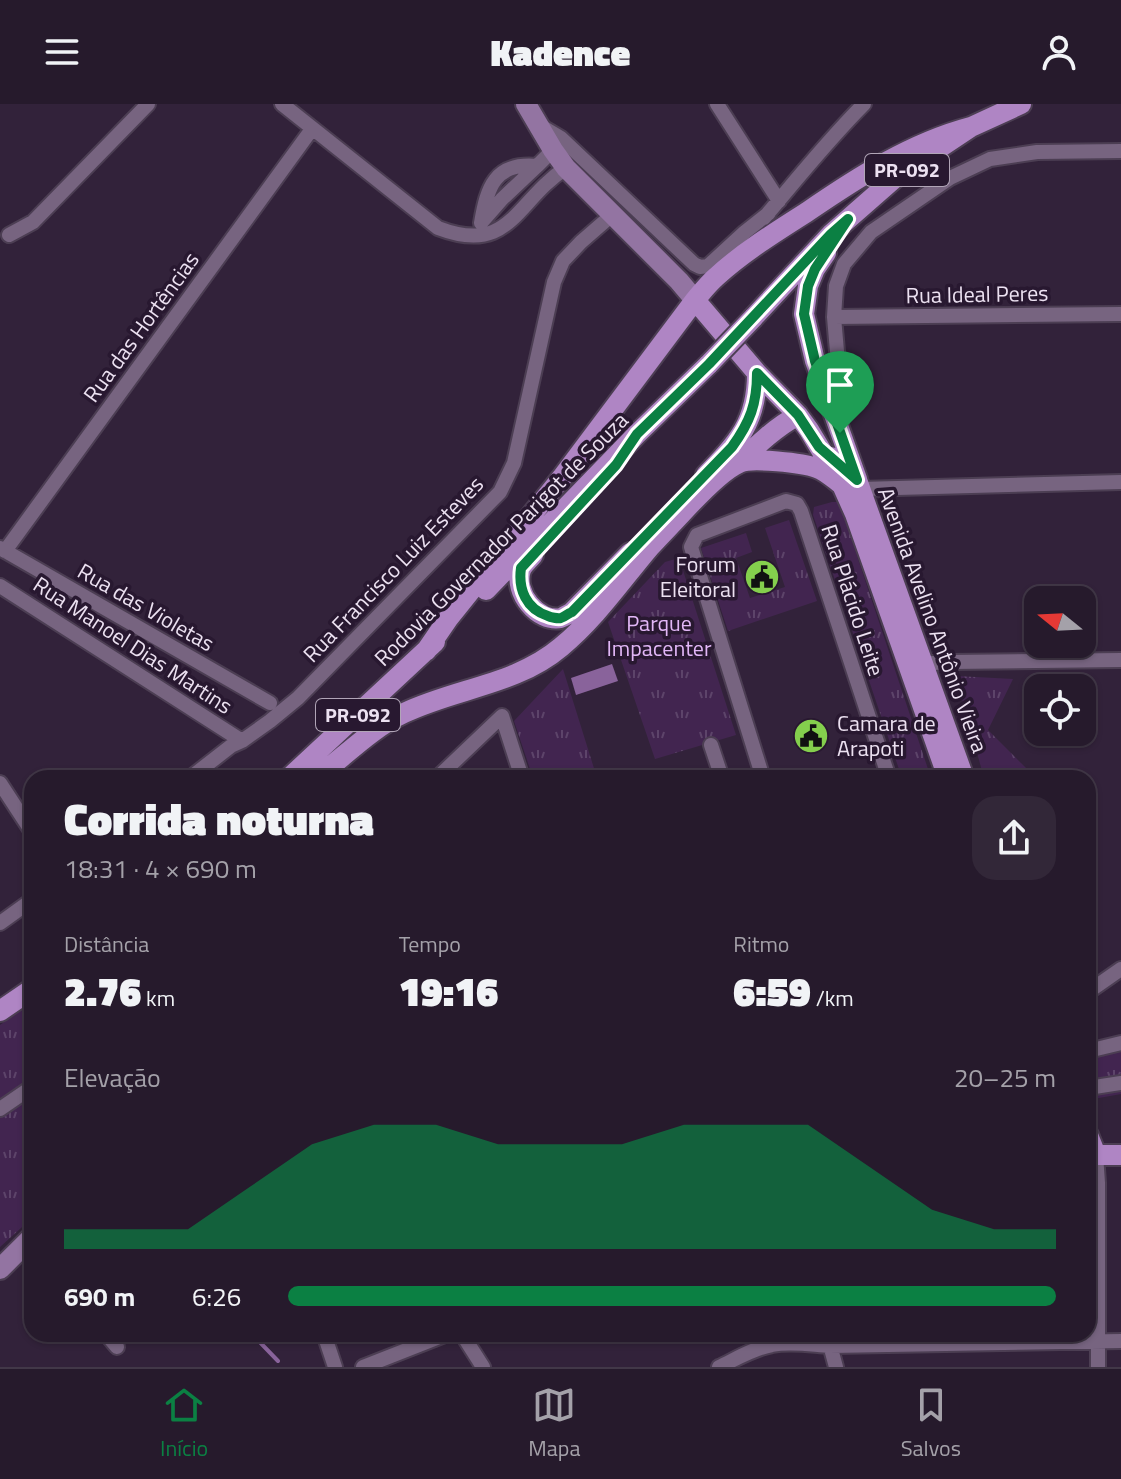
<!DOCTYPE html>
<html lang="pt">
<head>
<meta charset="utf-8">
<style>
  :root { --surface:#261a2c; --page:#322738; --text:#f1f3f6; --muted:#a4a1a9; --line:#423848; --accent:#0b8043 }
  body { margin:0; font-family:"Titillium Web",sans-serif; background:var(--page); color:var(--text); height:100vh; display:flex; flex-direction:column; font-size:30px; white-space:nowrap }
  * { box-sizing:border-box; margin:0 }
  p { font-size:26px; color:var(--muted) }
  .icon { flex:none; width:44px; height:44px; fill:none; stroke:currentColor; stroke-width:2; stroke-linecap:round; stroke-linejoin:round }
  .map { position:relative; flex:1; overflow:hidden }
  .side { position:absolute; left:24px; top:666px; width:1072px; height:572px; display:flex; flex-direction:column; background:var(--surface); border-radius:24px; box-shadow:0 2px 6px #0004,0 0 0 2px var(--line) }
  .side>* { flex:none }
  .needle { width:52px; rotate:288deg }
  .fabs { position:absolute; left:1024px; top:482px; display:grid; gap:16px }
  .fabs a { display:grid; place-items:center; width:72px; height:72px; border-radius:16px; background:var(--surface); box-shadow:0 2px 6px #0004,0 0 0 2px var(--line); font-size:40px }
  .pin { position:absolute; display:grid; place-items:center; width:68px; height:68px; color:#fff; margin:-82px -34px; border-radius:50% 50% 50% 0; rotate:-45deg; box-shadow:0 0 8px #0007 }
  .pin .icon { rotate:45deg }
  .round { display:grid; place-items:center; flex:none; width:84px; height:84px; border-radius:24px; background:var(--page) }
  .overview { display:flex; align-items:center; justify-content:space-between; height:136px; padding:0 40px }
  h1 { font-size:44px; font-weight:800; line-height:60px }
  .figures { display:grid; grid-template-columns:repeat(3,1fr); gap:12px; height:136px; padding:8px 40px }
  .figures div { display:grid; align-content:center }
  .figures b { font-size:40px; font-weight:800 }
  .figures small { font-size:22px; font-weight:400 }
  .figures p { font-size:22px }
  .chart { height:224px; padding:16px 40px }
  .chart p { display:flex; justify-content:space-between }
  .chart svg { width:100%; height:144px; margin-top:8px; fill:var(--accent); opacity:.7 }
  ul { padding:0 40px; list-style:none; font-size:26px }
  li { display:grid; grid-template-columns:128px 96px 1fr; align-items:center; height:60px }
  li i { height:20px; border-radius:10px; background:var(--accent) }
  header { display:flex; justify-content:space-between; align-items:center; height:104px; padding:0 40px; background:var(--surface); font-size:36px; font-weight:800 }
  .tab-bar { display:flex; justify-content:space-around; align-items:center; height:112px; border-top:2px solid var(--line); background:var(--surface); font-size:22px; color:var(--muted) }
  .tab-bar a { display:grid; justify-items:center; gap:4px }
  .tab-bar .on { color:var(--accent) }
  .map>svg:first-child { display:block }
</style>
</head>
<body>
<header><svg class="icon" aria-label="menu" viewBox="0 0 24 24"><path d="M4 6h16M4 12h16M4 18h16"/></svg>Kadence<svg class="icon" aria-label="person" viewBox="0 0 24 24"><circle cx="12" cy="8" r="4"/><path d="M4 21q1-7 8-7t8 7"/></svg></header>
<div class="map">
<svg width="1121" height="1263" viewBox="0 0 1121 1263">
  <defs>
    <pattern id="grass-tufts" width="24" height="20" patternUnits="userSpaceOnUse" patternTransform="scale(2)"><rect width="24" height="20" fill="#422550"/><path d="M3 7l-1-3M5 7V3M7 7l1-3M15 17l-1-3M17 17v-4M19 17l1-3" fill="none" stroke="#5d446a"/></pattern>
  </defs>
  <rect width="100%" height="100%" fill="#32223a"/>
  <path fill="url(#grass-tufts)" d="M 832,398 L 837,398 L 840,401 L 931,674 L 902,674 L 813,411 L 814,403 Z
    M 789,416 L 817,497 L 728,527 L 701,444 L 746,429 L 752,448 L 736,454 L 750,494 L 785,483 L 765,424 Z
    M 679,454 L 736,631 L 655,655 L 608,518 L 665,458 Z
    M 563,565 L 597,674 L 533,674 L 514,617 Z
    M 957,572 L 1013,575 L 988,626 L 1036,674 L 984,674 L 956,573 Z
    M 32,899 L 32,1114 L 0,1143 L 0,921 Z
    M 1121,945 L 1121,990 L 1093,995 L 1088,984 L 1088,953 Z"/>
  <path fill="#422550" d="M 676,517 L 683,541 L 643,554 L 636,530 Z"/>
  <path fill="#89639b" d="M 612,560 L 618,577 L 576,591 L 571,574 Z"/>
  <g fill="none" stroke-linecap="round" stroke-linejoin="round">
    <path stroke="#89639b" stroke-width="4" d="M 252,1230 L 278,1257"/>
    <g stroke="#4c3e53" stroke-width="18">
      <path id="street" d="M 282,0 L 438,124 C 511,152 515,97 566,64
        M 717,0 L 779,97
        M 539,21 L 561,34 L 694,160 L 700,163 L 708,162 L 745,128 L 769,109
        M 764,114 C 797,75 828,36 864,0
        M 481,119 C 487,83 495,58 537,62 L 553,46
        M 481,119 L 502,95 L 537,62
        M 9,131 L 33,118 L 148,0
        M 834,213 L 1121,210
        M 841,317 L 841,293 L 834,213 L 836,182 L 844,160 L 871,128 L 950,74 L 990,55 L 1037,48 L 1121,47
        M 860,385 L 1121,378
        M 0,444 L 270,599
        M 5,447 L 312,25
        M 0,482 L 242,637
        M 917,560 L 950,558 L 1121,556
        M 711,641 L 722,674
        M 190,674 L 231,642 L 242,637 L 270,617 L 298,594 L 500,388 L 514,359 L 554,178 L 563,157 L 581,138 L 612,111
        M 437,674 L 502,612 L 522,674
        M 763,674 L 691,443 L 697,431 L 786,397 L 797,400 L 801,407 L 889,674
        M 0,679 L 32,728
        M 0,819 L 32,796
        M 1088,888 L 1121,865
        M 1088,947 L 1121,939
        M 1088,984 L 1121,979
        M 0,1005 L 32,983
        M 1096,1051 L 1098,1079 L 1098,1263
        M 106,1230 L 117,1243
        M 324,1230 L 335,1263
        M 462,1230 L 483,1263
        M 827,1230 L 836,1263
        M 363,1263 L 447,1230
        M 719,1263 C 736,1255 754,1244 772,1241 C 791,1237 812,1241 830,1242 L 1121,1237"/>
    </g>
    <g stroke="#4c3e53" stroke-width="24">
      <path id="secondary" d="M 526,0 L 553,46 L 566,64 L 679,177 L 695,196
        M 0,1165 L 32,1133"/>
    </g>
    <g stroke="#4c3e53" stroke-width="24">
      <path id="primary" d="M 826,149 L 815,165 L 808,182 L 804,210 L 815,257 L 857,375
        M 695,196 L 757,269 L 798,311 L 809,326 L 842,381 L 855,410 L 948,674
        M 753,214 L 831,130 L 896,73 L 971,23 L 1021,0
        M 831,353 L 857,376 L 964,674
        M 740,358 C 758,340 775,324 798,311
        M 706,371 C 738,338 757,318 757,269
        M 533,451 C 529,456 523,461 521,466 C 513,488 538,519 561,514 C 562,514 572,508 572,508 L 630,449
        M 486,486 L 637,330 L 709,260
        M 426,547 L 448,515 L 563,372 L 695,196 C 702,188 708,180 716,173 C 742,149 777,127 807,108 C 858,73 911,39 971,23
        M 289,674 L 435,538
        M 316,674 C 345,652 372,624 404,609 C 456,584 516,581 561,543 C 596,514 621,477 650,443 C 661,431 673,419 684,407 C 697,393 721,367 739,359 C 751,353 803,359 817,364 C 826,367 834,375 842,381
        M 0,907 L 32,885
        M 1088,1031 L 1096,1051
        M 1088,1051 L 1121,1051"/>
    </g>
    <use href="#street" stroke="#776480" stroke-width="14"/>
    <use href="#secondary" stroke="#9374a2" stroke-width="20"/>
    <use href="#primary" stroke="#af85c4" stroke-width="20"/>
    <g stroke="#4c3e53" stroke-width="24" stroke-linecap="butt">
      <path id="primary-bridge" d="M 709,260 L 753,214"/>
    </g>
    <use href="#primary-bridge" stroke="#af85c4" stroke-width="20"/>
  </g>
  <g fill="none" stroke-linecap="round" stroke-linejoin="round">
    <g stroke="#fff" stroke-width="16">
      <path id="route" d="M 848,115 L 815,165 L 808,182 L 804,210 L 815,257 L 857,376 L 819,343 L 798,311 L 757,269 C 757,300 750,318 732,343 L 572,508 C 571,508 562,514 561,514 C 558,515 550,513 548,512 C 526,505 518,485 521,464 L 616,361 L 637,330 L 709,260 L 831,130 Z"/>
    </g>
    <use href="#route" stroke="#0b8043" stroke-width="10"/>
  </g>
  <defs>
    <g id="civic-disc" transform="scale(1.8)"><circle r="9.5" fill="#84cf4d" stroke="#281830"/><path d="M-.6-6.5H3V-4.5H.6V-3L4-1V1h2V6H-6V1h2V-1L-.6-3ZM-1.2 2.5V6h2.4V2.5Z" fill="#111"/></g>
  </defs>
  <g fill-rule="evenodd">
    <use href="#civic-disc" x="762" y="473"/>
    <use href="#civic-disc" x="811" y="632"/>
  </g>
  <g text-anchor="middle" stroke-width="7" stroke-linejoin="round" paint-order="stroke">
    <g fill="#281830" stroke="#b1a5b7" stroke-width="2">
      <rect x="865" y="50" width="84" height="32" rx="6"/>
      <rect x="316" y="595" width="84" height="32" rx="6"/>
    </g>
    <g font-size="20" font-weight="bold" fill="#ece1f1">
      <text x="907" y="73">PR-092</text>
      <text x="358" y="618">PR-092</text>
    </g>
    <g font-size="22" fill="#ece1f1" stroke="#281830">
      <text transform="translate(977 190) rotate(-1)" y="8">Rua Ideal Peres</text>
      <text transform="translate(141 223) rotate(-54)" y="8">Rua das Hortências</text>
      <text transform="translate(501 435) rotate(-45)" y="8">Rodovia Governador Parigot de Souza</text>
      <text transform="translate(393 465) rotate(-46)" y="8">Rua Francisco Luiz Esteves</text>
      <text transform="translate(853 496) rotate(72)" y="8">Rua Plácido Leite</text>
      <text transform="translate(146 503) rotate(30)" y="8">Rua das Violetas</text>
      <text transform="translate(933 516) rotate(70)" y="8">Avenida Avelino Antônio Vieira</text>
      <text transform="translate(133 541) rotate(33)" y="8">Rua Manoel Dias Martins</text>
    </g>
    <g font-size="22" fill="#ece1f1" stroke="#281830" text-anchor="end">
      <text x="736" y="468">Forum<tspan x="736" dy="25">Eleitoral</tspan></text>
      <text x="837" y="627" text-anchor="start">Camara de<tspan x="837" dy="25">Arapoti</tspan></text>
    </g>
    <g font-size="22" fill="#e2b7f7" stroke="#281830">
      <text x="659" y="527">Parque<tspan x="659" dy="25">Impacenter</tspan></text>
    </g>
  </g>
</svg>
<div class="fabs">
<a><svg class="needle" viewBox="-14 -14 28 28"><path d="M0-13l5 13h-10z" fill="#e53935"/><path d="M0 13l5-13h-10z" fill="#a4a1a9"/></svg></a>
<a><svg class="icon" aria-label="locate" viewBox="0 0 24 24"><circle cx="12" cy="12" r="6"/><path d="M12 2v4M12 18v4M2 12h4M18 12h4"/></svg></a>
</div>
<div class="pin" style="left:840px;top:329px;background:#1e9e55"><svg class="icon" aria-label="arrive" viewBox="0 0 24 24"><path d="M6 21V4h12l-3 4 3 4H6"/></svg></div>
<section class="side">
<div class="overview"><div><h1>Corrida noturna</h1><p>18:31 · 4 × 690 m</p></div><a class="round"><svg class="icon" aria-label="share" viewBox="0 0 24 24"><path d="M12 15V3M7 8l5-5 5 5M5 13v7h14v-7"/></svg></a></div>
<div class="figures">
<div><p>Distância</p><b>2.76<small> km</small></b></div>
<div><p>Tempo</p><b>19:16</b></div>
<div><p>Ritmo</p><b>6:59<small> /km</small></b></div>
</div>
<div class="chart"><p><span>Elevação</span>20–25 m</p>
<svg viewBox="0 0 160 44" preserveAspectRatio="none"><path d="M0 44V38L10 38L20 38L30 25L40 12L50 6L60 6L70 12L80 12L90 12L100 6L110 6L120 6L130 19L140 32L150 38L160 38V44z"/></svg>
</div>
<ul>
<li><b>690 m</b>6:26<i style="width:100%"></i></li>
</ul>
</section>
</div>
<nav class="tab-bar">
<a class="on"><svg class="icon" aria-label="home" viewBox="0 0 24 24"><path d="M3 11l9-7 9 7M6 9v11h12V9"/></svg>Início</a>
<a><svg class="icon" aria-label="map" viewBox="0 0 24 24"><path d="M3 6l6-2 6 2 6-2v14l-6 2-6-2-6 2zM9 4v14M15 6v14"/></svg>Mapa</a>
<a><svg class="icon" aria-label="saved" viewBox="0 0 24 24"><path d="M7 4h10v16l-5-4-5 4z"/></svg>Salvos</a>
</nav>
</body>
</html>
